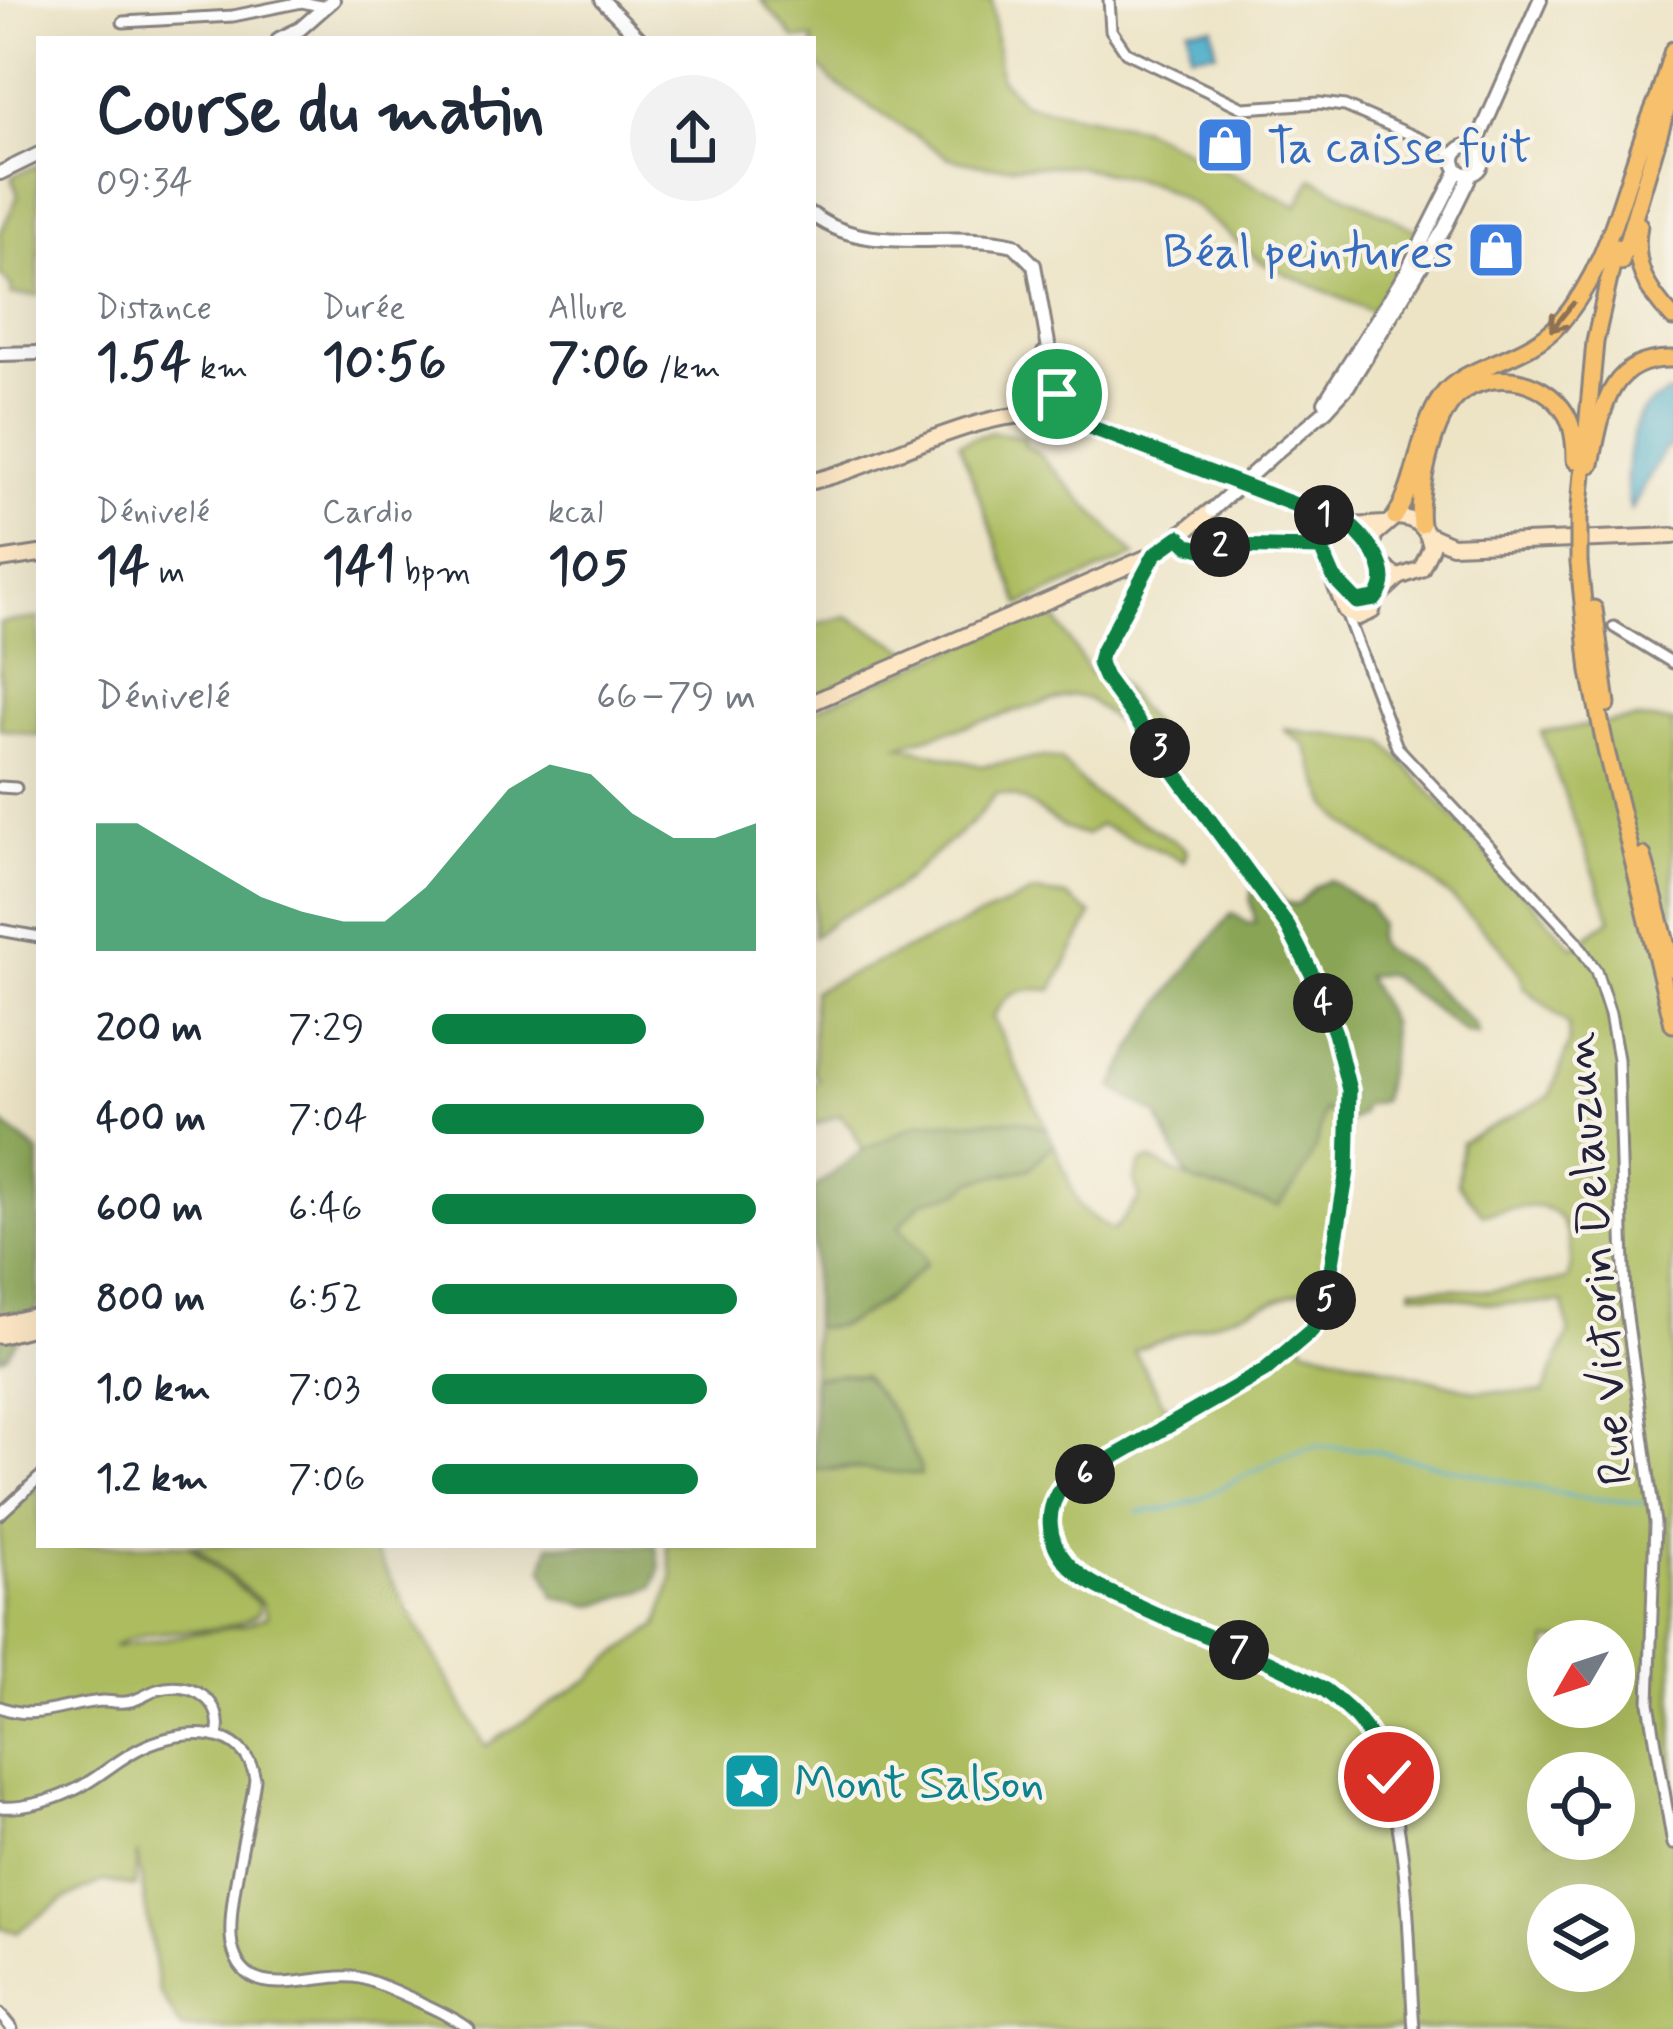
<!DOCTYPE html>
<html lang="fr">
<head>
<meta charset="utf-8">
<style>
  :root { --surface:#fff; --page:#f2f2f3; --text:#1f2937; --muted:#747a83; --accent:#0b8043 }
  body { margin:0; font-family:Mynerve,sans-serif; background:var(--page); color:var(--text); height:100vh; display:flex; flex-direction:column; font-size:45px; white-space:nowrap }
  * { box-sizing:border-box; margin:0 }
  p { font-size:39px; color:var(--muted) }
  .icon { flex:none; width:66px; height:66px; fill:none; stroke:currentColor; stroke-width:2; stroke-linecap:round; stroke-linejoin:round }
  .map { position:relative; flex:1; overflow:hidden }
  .panel { position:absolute; left:36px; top:36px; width:780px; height:1512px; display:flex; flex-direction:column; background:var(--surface); border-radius:0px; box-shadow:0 12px 48px #0002 }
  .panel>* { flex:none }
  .needle { width:78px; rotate:231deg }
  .fabs { position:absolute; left:1527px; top:1620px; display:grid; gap:24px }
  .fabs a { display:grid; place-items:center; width:108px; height:108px; border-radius:50%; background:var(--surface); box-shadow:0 12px 48px #0002; font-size:60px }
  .pin { position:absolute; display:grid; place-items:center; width:102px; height:102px; color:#fff; margin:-51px; border:6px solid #fff; border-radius:50%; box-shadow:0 3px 12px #0007 }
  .km { position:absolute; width:60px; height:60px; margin:-30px; border-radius:50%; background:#222; color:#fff; font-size:33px; line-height:60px; text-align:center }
  .round { display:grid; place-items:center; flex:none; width:126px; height:126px; border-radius:63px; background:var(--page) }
  .headline { display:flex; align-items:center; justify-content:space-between; height:204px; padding:0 60px }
  h1 { font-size:66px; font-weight:700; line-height:90px }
  .stats { display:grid; grid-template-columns:repeat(3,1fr); gap:18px; height:204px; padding:12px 60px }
  .stats div { display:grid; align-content:center }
  .stats b { font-size:51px; font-weight:700 }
  .stats small { font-size:33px; font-weight:400 }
  .stats p { font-size:33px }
  .chart { height:336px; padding:24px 60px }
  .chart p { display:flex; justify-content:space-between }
  .chart svg { width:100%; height:216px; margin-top:12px; fill:var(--accent); opacity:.7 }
  ul { padding:0 60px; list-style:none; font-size:39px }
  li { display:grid; grid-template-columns:192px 144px 1fr; align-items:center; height:90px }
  li i { height:30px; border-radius:15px; background:var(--accent) }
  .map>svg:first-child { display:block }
</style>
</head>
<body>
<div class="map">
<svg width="1673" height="2029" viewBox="0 0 1673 2029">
  <rect width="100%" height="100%" fill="#f7f3e8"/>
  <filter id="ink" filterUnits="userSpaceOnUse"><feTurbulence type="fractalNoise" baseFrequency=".00833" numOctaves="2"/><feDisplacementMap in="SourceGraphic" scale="24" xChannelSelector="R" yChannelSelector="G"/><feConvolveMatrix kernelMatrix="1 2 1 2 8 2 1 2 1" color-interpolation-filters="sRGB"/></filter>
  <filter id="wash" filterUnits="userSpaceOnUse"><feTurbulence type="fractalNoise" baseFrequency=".004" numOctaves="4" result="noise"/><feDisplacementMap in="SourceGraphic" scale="48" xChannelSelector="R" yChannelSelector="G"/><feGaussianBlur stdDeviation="2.7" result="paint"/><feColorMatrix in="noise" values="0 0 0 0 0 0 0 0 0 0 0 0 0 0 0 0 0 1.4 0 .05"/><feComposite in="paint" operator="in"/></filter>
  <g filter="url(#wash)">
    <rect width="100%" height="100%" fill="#ede4c6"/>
    <path fill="#acbc5e" stroke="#676f4c" stroke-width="3" fill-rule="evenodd" d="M 761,0 L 992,0 L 1000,78 L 1024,104 L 1142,128 L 1297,206 L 1312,178 L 1420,232 L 1372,312 L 1264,264 L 1194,206 L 1152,183 L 1075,166 L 986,166 L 949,158 L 832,81 L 813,59 L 813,39 L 795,39 Z
      M 38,165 L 39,295 L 12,295 L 11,286 L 0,274 L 0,234 L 18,196 L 12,176 Z
      M 991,432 L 1024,437 L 1026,446 L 1036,451 L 1135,556 L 1020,605 L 959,443 Z
      M 1049,608 L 1090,673 L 1104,664 L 1157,730 L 1131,734 L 1088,699 L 1072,695 L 900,745 L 982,766 L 1044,757 L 1060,760 L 1093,794 L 1178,843 L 1187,850 L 1184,861 L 1100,825 L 1086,835 C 1050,830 1032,793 996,794 L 976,819 L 894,890 L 834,920 L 813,937 L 813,710 Z
      M 847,616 L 913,653 L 813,696 L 813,625 Z
      M 39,618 L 39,736 L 0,729 L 0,623 Z
      M 1638,719 L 1673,722 L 1673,2029 L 182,2029 L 159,1991 L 137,1853 L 135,1887 L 104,1881 L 65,1899 L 17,1932 L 0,1928 L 0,1521 L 39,1483 L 39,1545 L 188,1545 L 258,1603 L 259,1613 C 218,1642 154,1620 113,1647 L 246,1625 L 267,1616 L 261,1602 L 193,1545 L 371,1545 L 486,1746 L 591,1678 L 610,1659 L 658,1625 L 673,1576 L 667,1545 L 813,1545 L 813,1470 L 872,1469 L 910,1443 L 892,1411 L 863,1376 L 842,1374 L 813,1378 L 813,1327 L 841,1326 L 885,1301 L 898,1227 L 923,1201 L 960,1192 L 972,1181 L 1029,1169 L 1054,1144 C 1060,1157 1075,1200 1081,1208 C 1089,1217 1103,1224 1113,1231 L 1140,1198 L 1134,1180 L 1142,1162 L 1151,1160 L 1194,1182 L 1277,1205 C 1305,1176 1318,1149 1324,1109 L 1346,1123 L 1343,1173 L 1321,1284 L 1134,1350 L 1165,1406 C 1209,1400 1264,1354 1300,1327 L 1304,1346 L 1475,1391 L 1543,1393 L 1569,1333 L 1563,1303 L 1496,1304 L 1411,1291 L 1412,1286 L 1489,1291 L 1567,1280 C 1573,1266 1571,1257 1569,1242 C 1560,1191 1521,1208 1483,1214 L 1457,1183 L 1461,1142 L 1550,1096 L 1569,1044 L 1568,1025 L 1524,987 L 1520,974 L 1502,948 L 1453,899 L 1416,868 L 1387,854 L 1345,823 L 1329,806 L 1305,745 L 1283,729 L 1384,742 L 1573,947 L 1611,919 L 1541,732 ZM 1548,1641 L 1614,1641 L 1614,1707 L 1548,1707 ZM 1548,1773 L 1614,1773 L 1614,1839 L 1548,1839 ZM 1548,1905 L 1614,1905 L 1614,1971 L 1548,1971 Z
      M 1035,892 L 1066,896 L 1092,915 L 1052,990 C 1023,987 1006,991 993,1018 L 1047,1129 L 1018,1120 L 921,1123 L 863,1150 L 852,1128 L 839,1115 L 815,1125 L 813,1083 L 819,1080 L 813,1072 L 813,991 Z"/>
    <path fill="#89a455" stroke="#566348" stroke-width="3" d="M 1330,880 L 1369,906 L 1379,924 L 1376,938 L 1380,947 L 1413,967 L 1476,1026 L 1478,1035 L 1467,1034 L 1387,974 L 1366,976 L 1390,1022 L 1392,1046 L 1382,1101 L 1364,1105 L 1360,1115 L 1346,1123 L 1324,1110 C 1318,1150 1305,1177 1278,1206 L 1194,1182 L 1186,1175 L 1157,1115 L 1113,1088 C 1142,1021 1187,969 1232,913 L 1247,923 L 1256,923 L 1250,901 L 1253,887 L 1267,883 L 1286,903 L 1297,905 L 1315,887 Z
      M 1018,1120 L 1047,1129 L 1054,1144 L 1029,1169 L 972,1181 L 960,1192 L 923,1201 L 899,1227 L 923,1255 L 926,1264 C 902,1289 848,1334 813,1327 L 813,1189 L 863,1150 L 920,1123 Z
      M 0,1121 L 39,1153 L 39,1305 L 7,1355 L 0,1358 Z
      M 842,1374 L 863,1376 L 892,1411 L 920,1466 L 921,1475 L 844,1467 L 813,1470 L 813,1378 Z
      M 550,1545 L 656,1545 L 660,1568 L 653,1587 L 593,1606 L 555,1597 L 543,1568 Z"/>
    <path fill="#48acc7" stroke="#356781" stroke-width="3" d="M 1213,27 L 1216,52 L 1191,54 L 1188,28 Z
      M 1669,393 L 1673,395 L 1673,445 L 1664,451 L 1631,511 C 1623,487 1628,441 1639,417 C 1645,405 1658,399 1669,393 Z"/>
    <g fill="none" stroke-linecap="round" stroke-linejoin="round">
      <path stroke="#48acc7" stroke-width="3" d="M 1138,1512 L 1168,1509 L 1199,1499 L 1274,1461 L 1315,1446 L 1371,1450 L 1576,1497 L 1643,1503"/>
    </g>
  </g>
  <g filter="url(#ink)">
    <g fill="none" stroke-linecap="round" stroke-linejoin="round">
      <g stroke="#888380" stroke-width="15">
        <path id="minor" d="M 1109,0 L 1111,30 L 1126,52 L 1243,108 L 1319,103 L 1345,106 L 1455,154
          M 123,22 L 233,16 L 302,2 L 325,7
          M 1155,554 L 1099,663 L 1105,677 L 1288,927 L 1313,976 L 1335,1033 L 1349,1090 L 1347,1171 L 1326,1300 L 1312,1331 L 1264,1371 L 1063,1486 C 1036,1517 1055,1557 1085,1578 C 1138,1616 1208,1637 1267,1662 C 1295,1673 1324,1685 1347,1706 C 1413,1767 1407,1941 1414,2029
          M 1345,610 L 1397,747 L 1574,938 L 1596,971 L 1610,1014 L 1618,1059 L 1625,1302 L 1655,1523 L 1649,1703 L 1673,1844
          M 1614,627 L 1673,663
          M 0,787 L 16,788
          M 0,930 L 39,937
          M 0,1514 L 39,1478
          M 0,1707 C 36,1722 66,1703 103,1701 C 113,1701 121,1704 131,1701 C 141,1699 148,1693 157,1690 C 190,1679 226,1701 217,1736
          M 0,1807 C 23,1809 51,1801 72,1791 C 97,1780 117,1759 143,1747 C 183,1728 246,1725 255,1779 C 250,1820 225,1909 232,1945 C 245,2011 318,1969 360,1978 C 378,1982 458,2018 469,2029
          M 0,2014 L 12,2029"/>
      </g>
      <g stroke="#888380" stroke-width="18">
        <path id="tertiary" d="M 602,0 L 640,39
          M 279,39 L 300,29 L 333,0
          M1454 160a14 14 0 1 1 28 0a14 14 0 1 1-28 0Z
          M 1475,147 L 1540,0
          M 0,173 L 39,154
          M 813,215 C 871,258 949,229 1014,245 L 1034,265 L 1061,416
          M 0,354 L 39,353
          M 1325,402 L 1406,273 L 1458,170
          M 1033,412 L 1044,353
          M 1273,455 L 1326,410 L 1348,386 L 1445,227 L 1471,174"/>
      </g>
      <g stroke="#888380" stroke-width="20">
        <path id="secondary" d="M 813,481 C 893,462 980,404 1061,416 L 1351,526 L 1384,524
          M 1351,526 C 1369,543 1375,566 1399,577 L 1421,569 L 1431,547 C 1427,526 1416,518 1395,517 L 1374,535 L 1372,547
          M 1429,535 L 1452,545 L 1673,536
          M 1179,537 L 1189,546 L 1205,550 L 1223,546 L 1321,548 L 1345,610 L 1358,617 L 1372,611 L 1375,599 L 1399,577
          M 0,560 L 39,554
          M 1340,586 L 1357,602 L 1375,599
          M 813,702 L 1155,554 L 1212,510
          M 0,1324 L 39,1315
          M 0,1336 L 39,1326"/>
      </g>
      <g stroke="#888380" stroke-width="21">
        <path id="trunk" d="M 1657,102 L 1673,50
          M 1639,225 C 1632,264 1646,290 1673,318
          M 1621,262 L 1673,87
          M 1591,464 C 1602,413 1606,357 1673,359
          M 1395,517 C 1419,480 1417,431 1442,396 C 1464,365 1526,361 1559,324 C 1616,259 1624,173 1659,96
          M 1579,517 L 1595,342 L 1616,247
          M 1421,525 C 1417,494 1432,426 1453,401 C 1484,366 1543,376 1566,414 C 1574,428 1575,444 1575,460
          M 1579,563 L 1590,672 L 1606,750 L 1673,1024
          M 1594,609 L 1607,704
          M 1643,856 L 1673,969"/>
      </g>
      <use href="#minor" stroke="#fff" stroke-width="9"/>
      <use href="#tertiary" stroke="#fff" stroke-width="12"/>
      <use href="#secondary" stroke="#fce6c4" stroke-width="14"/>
      <use href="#trunk" stroke="#f7c06c" stroke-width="15"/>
      <g stroke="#888380" stroke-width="18" stroke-linecap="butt">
        <path id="tertiary-bridge" d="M 1212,510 L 1273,455"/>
      </g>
      <g stroke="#888380" stroke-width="21" stroke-linecap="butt">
        <path id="trunk-bridge" d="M 1579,563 L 1579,517"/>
      </g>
      <use href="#tertiary-bridge" stroke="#fff" stroke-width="12"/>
      <use href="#trunk-bridge" stroke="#f7c06c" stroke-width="15"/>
    </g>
    <defs><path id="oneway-shaft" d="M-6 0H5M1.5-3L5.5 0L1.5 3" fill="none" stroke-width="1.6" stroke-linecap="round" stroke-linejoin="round" transform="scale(3)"/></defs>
    <use stroke="#8c7154" href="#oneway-shaft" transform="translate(1562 317) rotate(129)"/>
  </g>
  <g fill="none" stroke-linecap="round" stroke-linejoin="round" filter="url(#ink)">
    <g stroke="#fff" stroke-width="24">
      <path id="route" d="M 1057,394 L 1061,416 L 1351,526 C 1370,544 1396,574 1375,599 L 1357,602 L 1334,578 L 1321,548 L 1223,546 L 1205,550 L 1189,546 L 1179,537 L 1155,554 L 1101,654 L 1099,663 L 1105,677 L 1288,927 L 1313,976 L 1335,1033 L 1349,1090 L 1347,1171 L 1326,1300 L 1312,1330 L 1264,1371 L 1063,1486 C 1044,1509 1047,1540 1066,1562 C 1084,1583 1113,1594 1138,1606 C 1199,1635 1266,1656 1325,1690 C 1360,1716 1374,1736 1389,1777"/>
    </g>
    <use href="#route" stroke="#0b8043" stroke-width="15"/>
  </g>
  <defs>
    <g id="shop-square" transform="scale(3)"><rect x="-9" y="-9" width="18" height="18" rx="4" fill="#3f7fe0" stroke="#f7f3e8"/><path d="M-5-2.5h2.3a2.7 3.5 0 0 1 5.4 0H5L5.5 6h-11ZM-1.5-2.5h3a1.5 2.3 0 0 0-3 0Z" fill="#fff"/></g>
    <g id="sight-square" transform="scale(3)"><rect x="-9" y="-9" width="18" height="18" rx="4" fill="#0f9aa8" stroke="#f7f3e8"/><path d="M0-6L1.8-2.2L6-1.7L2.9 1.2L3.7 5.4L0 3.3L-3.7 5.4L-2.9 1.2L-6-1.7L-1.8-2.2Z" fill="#fff"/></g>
  </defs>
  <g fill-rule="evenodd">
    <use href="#shop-square" x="1225" y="145"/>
    <use href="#shop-square" x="1496" y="250"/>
    <use href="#sight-square" x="752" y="1781"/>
  </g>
  <g text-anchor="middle" stroke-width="9" stroke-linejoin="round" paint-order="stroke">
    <g font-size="48" fill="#366cbe" stroke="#f7f3e8" text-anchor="start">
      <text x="1267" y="162">Ta caisse fuit</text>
      <text x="1454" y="267" text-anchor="end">Béal peintures</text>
    </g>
    <g font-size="48" fill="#22223b" stroke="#f7f3e8">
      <text transform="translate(1595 1259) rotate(-95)" y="17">Rue Victorin Delauzun</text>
    </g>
    <g font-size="48" fill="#0d838f" stroke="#f7f3e8" text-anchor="start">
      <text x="794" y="1798">Mont Salson</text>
    </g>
  </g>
</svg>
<div class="fabs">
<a><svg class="needle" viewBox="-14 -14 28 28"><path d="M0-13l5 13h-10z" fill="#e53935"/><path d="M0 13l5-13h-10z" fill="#747a83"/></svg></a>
<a><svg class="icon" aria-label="locate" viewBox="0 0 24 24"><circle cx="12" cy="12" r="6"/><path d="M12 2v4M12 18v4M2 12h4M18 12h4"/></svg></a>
<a><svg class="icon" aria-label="layers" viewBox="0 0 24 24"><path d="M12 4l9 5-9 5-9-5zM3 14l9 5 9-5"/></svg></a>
</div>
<div class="pin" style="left:1057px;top:394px;background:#1e9e55"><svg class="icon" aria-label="arrive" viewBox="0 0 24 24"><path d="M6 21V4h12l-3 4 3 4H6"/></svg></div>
<div class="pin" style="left:1389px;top:1777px;background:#d93025"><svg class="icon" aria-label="check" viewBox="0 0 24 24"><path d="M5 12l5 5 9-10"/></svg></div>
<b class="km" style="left:1324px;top:515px">1</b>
<b class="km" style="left:1220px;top:547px">2</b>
<b class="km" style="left:1160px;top:748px">3</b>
<b class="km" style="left:1323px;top:1003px">4</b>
<b class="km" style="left:1326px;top:1300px">5</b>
<b class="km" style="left:1085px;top:1474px">6</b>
<b class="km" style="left:1239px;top:1650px">7</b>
<section class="panel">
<div class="headline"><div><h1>Course du matin</h1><p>09:34</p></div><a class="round"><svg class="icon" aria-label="share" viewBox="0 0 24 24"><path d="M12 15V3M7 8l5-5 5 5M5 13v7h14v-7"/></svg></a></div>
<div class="stats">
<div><p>Distance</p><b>1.54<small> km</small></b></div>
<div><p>Durée</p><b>10:56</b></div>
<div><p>Allure</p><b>7:06<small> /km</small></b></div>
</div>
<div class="stats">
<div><p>Dénivelé</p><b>14<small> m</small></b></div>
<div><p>Cardio</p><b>141<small> bpm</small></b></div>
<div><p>kcal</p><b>105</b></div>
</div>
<div class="chart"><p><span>Dénivelé</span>66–79 m</p>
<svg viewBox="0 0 160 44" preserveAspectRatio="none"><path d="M0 44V18L10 18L20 23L30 28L40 33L50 36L60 38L70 38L80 31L90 21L100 11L110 6L120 8L130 16L140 21L150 21L160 18V44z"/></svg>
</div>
<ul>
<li><b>200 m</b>7:29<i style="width:66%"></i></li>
<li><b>400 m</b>7:04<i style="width:84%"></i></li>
<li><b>600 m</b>6:46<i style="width:100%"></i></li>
<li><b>800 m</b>6:52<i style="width:94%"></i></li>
<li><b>1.0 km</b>7:03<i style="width:85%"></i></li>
<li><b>1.2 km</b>7:06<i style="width:82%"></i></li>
</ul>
</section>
</div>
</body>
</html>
